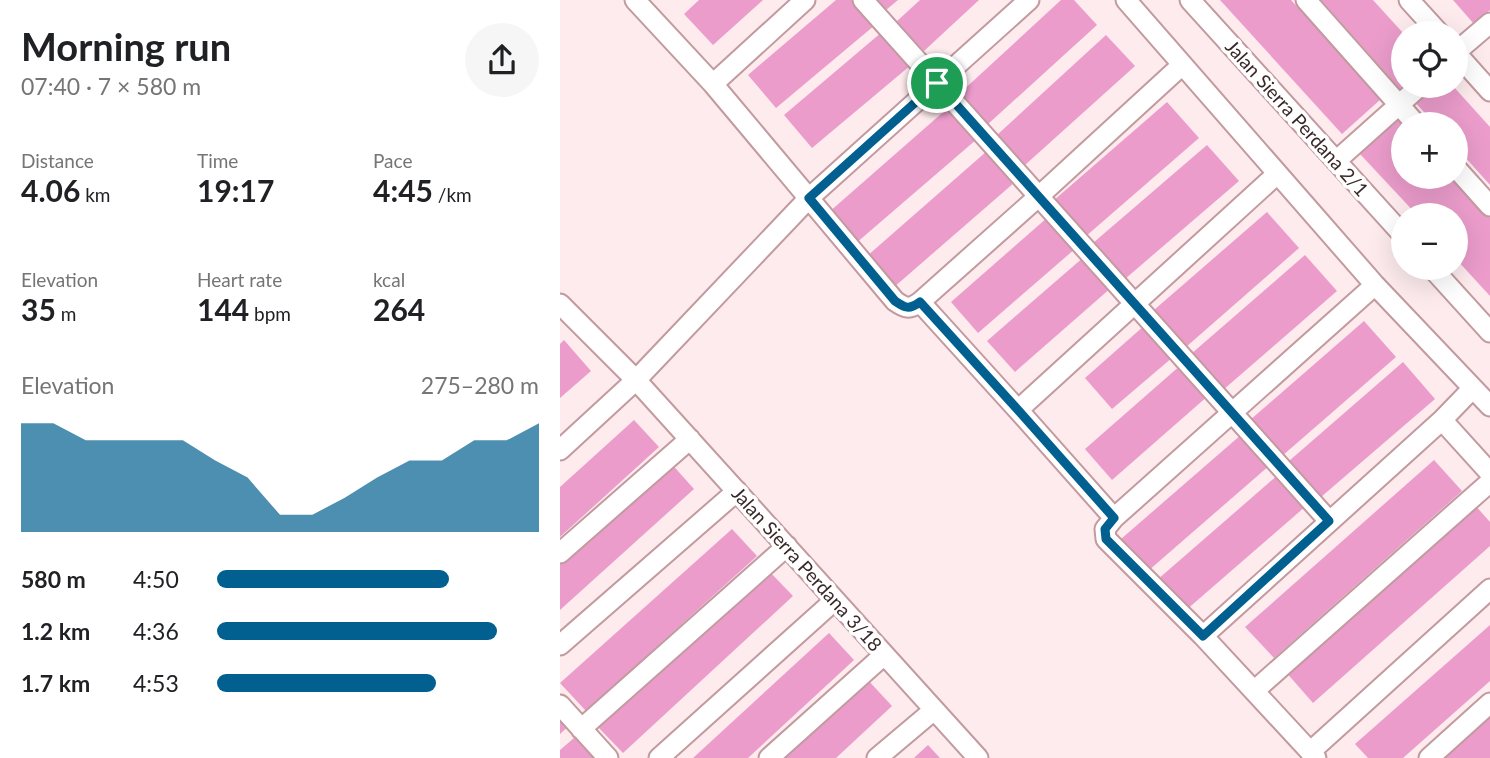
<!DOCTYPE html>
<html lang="en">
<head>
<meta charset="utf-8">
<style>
  :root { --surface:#fff; --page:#f6f6f6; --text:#202124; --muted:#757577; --accent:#026090 }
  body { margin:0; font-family:Lato,sans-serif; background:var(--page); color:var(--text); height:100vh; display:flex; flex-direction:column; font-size:26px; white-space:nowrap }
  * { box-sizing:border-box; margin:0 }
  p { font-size:23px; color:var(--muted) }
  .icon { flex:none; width:38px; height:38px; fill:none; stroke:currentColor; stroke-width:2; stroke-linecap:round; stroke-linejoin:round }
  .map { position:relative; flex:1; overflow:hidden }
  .sheet { display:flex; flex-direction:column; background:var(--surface); width:560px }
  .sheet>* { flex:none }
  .buttons { position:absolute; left:831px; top:21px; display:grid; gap:14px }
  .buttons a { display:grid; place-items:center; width:77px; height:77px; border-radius:50%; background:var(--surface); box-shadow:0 7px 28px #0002; font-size:35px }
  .pin { position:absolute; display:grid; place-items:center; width:60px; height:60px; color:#fff; margin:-30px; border:4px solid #fff; border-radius:50%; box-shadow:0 2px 7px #0007 }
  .round { display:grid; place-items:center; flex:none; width:74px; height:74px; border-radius:37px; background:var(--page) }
  .head { display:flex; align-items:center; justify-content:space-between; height:119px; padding:0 21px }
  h1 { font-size:38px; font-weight:700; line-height:52px }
  .metrics { display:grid; grid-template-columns:repeat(3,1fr); gap:10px; height:119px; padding:7px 21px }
  .metrics div { display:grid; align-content:center }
  .metrics b { font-size:30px; font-weight:700 }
  .metrics small { font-size:19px; font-weight:400 }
  .metrics p { font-size:19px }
  .chart { height:196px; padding:14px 21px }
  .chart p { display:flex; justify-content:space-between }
  .chart svg { width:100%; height:126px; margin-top:7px; fill:var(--accent); opacity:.7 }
  ul { padding:0 21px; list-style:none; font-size:23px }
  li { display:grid; grid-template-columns:112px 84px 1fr; align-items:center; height:52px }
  li i { height:18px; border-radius:9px; background:var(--accent) }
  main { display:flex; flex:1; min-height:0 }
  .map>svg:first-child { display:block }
</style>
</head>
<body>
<main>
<section class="sheet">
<div class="head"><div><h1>Morning run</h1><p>07:40 · 7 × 580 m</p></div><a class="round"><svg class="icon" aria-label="share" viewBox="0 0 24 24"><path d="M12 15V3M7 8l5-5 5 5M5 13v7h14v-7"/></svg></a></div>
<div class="metrics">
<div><p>Distance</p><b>4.06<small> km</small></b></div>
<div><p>Time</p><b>19:17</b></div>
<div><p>Pace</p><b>4:45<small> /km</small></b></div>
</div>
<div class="metrics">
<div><p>Elevation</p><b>35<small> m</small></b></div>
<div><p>Heart rate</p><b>144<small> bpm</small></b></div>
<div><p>kcal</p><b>264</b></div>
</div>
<div class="chart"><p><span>Elevation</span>275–280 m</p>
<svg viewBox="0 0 160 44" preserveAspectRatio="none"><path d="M0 44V6L10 6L20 12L30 12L40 12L50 12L60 19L70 25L80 38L90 38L100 32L110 25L120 19L130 19L140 12L150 12L160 6V44z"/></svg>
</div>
<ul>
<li><b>580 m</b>4:50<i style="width:72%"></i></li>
<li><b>1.2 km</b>4:36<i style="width:87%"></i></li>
<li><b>1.7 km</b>4:53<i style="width:68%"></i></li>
</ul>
</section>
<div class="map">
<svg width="930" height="758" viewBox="0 0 930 758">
  <rect width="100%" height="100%" fill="#fdebed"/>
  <path fill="#eb9ccb" d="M 139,0 L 203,0 L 153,45 L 124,14 Z
    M 276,0 L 293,0 L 315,25 L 216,108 L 188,75 Z
    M 317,0 L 338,0 L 326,10 Z
    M 360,0 L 419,0 L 364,51 L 336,22 Z
    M 501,0 L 514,0 L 537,25 L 427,125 L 399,94 Z
    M 660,0 L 731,0 L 821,99 L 782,134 Z
    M 761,0 L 813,0 L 844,34 L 844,86 L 840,89 Z
    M 893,0 L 930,0 L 930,10 L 914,24 Z
    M 322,32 L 351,65 L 252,148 L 224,115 Z
    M 546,35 L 575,66 L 465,165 L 437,135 Z
    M 867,86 L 893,86 L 930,127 L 930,185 L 896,147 L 896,124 L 875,124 L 852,99 Z
    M 607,102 L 639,138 L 525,237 L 493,201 Z
    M 389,107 L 417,139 L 295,244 L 268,213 Z
    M 839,119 L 844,124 L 844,177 L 892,177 L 930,218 L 930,296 L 896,259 L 896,215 L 857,215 L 800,154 Z
    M 647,145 L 679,181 L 565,279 L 533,243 Z
    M 427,151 L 455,182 L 333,288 L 306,257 Z
    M 707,212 L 739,248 L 626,347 L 594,310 Z
    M 488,217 L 516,248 L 418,333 L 391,302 Z
    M 745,255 L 777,291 L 663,390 L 631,354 Z
    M 525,256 L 552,287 L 455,372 L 427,341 Z
    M 804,321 L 836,357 L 722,456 L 690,420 Z
    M 585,325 L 613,357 L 552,409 L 525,378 Z
    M 4,340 L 31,371 L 0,398 L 0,344 Z
    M 843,362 L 875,399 L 761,497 L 729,461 Z
    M 622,364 L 649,395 L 552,480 L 525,449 Z
    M 74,420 L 99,447 L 0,537 L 0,487 Z
    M 682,434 L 710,465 L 588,571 L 561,539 Z
    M 874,460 L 902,491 L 714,658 L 685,627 Z
    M 109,461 L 134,489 L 0,610 L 0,560 Z
    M 719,474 L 746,506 L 625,611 L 597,580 Z
    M 914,504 L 930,522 L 930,546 L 753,703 L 725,671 Z
    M 172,529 L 197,556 L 26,711 L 0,683 Z
    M 207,569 L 233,596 L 63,753 L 37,726 Z
    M 930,625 L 930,681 L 843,758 L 808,758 L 795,744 Z
    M 269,633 L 294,660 L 188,758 L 133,758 Z
    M 306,678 L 332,706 L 276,758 L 220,758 Z
    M 0,709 L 12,723 L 0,734 Z
    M 930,709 L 930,758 L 875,758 Z
    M 21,732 L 43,758 L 0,758 L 0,750 Z
    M 368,745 L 380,758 L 354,758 L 356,756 Z"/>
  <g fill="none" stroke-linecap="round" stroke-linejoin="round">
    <g stroke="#c29a9f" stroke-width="23">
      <path id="minor" d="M 75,0 L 153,84 L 335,301 C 345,308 349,310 360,302 L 478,197 L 622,65
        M 303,0 L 769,521
        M 566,0 L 815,285 L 930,406
        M 630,0 L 844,236
        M 746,0 L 856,124
        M 849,0 L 879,33
        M 896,52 L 930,23
        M 896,53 L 930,91
        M 153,84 L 245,0
        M 776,161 L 860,86
        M 896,168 L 930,206
        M 872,268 L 930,332
        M 360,302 L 458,410 L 554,518
        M 0,304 L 76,380 L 418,758
        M 458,410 L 717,174
        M 882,420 L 930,473
        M 0,450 L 76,380 L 249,198 L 469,0
        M 0,553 L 130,439
        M 643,636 L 882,420 L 913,388
        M 0,645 L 177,491
        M 694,691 L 930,482
        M 0,705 L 48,758
        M 21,729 L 227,546
        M 750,752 L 930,589
        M 99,758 L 275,600
        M 209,758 L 324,655
        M 317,758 L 374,710
        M 756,758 L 643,636 L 546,539 L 545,529 L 554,518 L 815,285
        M 869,758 L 930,703"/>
    </g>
    <use href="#minor" stroke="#fff" stroke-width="19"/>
  </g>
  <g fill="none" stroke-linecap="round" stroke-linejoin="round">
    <g stroke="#fff" stroke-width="14">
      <path id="route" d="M 377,83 L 769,521 L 643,636 L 546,539 L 545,529 L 554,518 L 458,410 L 360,302 C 349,310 345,308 335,301 L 249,198 Z"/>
    </g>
    <use href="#route" stroke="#026090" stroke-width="9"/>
  </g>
  <g text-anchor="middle" stroke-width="7" stroke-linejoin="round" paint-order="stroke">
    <g font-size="19" fill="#38282a" stroke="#fff">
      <text transform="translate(737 118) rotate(48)" y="7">Jalan Sierra Perdana 2/1</text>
      <text transform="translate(247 569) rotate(48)" y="7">Jalan Sierra Perdana 3/18</text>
    </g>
  </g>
</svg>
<div class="buttons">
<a><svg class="icon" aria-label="locate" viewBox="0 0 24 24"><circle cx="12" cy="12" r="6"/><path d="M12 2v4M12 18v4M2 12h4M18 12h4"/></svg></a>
<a>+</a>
<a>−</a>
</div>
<div class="pin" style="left:377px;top:83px;background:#1e9e55"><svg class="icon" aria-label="arrive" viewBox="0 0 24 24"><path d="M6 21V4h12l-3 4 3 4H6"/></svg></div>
</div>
</main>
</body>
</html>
